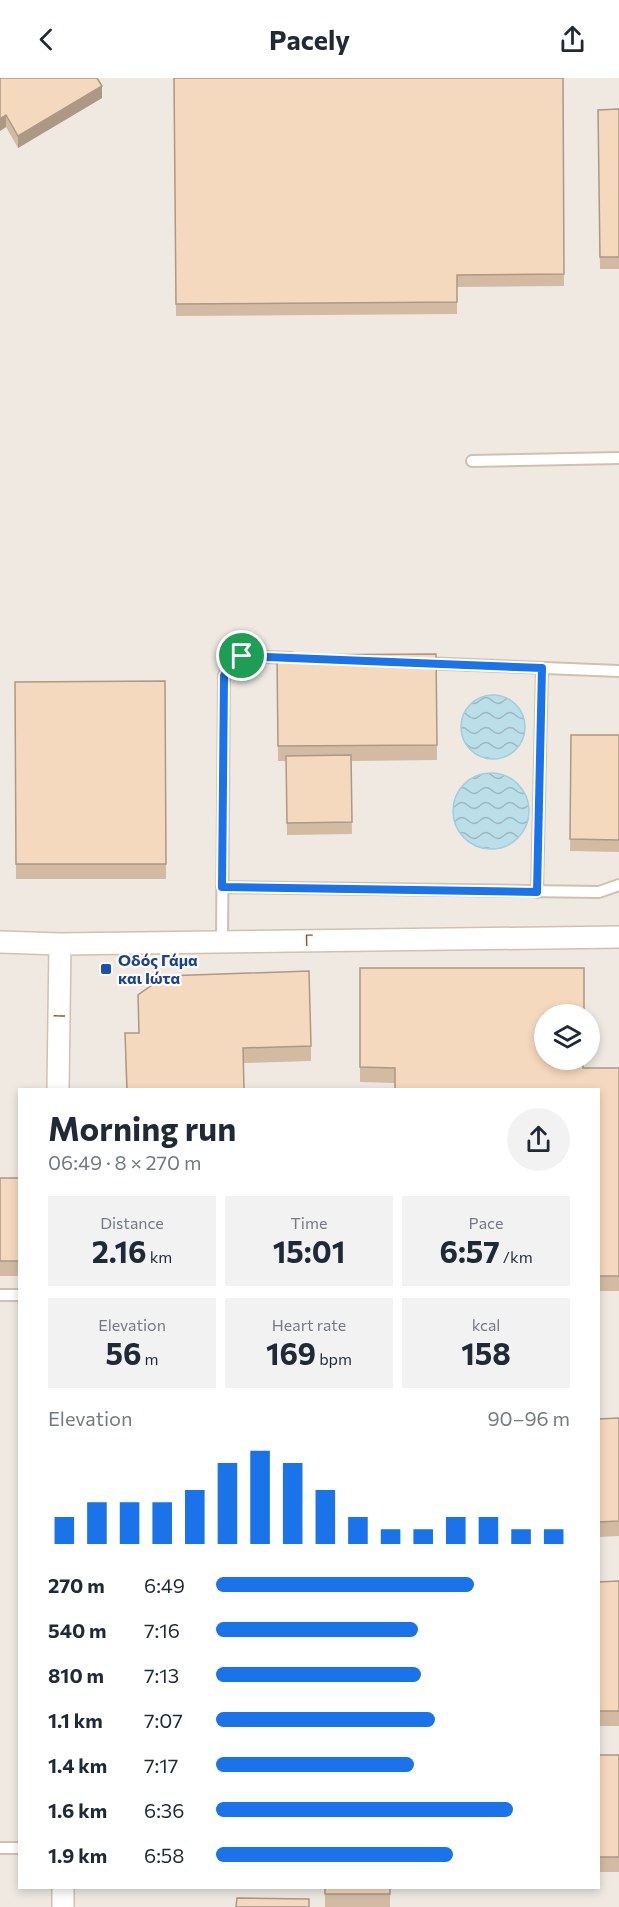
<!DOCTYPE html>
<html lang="en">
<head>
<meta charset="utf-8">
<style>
  :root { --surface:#fff; --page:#f2f2f3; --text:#1f2937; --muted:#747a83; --accent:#1a73e8 }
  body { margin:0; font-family:Commissioner,sans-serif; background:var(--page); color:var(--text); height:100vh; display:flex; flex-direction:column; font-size:22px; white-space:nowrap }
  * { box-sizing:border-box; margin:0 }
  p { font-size:20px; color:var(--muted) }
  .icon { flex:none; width:33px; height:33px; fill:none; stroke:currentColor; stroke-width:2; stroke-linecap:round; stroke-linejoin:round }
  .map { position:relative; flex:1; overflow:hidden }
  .drawer { position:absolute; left:18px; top:1010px; width:582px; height:801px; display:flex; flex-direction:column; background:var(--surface); border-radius:0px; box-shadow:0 3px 9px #0003 }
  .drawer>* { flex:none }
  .controls { position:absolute; left:534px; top:926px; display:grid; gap:12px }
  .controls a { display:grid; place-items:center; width:66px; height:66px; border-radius:50%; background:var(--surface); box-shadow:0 3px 9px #0003; font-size:30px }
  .pin { position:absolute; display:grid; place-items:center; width:51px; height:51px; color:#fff; margin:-26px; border:3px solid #fff; border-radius:50%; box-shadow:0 2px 6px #0007 }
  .round { display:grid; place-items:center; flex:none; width:63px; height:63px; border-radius:32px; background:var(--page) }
  .head { display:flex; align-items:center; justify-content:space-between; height:102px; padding:0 30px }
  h1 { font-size:33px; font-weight:700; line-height:45px }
  .figures { display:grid; grid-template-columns:repeat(3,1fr); gap:9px; height:102px; padding:6px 30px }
  .figures div { display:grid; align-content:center; border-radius:0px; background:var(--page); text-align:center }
  .figures b { font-size:30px; font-weight:700 }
  .figures small { font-size:16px; font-weight:400 }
  .figures p { font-size:16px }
  .chart { height:168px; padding:12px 30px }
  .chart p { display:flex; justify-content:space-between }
  .chart svg { width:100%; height:108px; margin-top:6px; stroke:var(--accent); stroke-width:6 }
  ul { padding:0 30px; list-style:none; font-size:20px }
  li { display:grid; grid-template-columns:96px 72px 1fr; align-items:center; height:45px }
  li i { height:15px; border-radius:8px; background:var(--accent) }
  header { display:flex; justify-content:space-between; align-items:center; height:78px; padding:0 30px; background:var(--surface); font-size:27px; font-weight:700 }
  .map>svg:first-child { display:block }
</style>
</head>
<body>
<header><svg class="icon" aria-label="back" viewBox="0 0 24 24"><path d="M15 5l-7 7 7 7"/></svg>Pacely<svg class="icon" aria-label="share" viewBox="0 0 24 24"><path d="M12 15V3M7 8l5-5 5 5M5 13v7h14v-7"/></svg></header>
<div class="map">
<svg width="619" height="1829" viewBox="0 0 619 1829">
  <defs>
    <pattern id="water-waves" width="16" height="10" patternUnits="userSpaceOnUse" patternTransform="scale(1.5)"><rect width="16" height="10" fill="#bbdfe9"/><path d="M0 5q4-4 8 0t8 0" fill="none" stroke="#9db8bf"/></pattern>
  </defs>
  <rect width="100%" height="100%" fill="#fef7e9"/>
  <path fill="#efe9e2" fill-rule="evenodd" d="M 0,0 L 619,0 L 619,1829 L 0,1829 ZM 544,936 L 590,936 L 590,981 L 544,981 ZM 20,1011 L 598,1011 L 598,1809 L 20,1809 Z"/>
  <path fill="url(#water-waves)" stroke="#a1cddc" stroke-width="1.5" d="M461 649a32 32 0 1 1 64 0a32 32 0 1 1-64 0Z
    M453 733a38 38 0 1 1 76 0a38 38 0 1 1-76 0Z"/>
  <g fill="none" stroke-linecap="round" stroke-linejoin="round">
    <g stroke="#d2c0ad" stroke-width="14">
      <path id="service" d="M 472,383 L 619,380
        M 423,585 L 619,593
        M 222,809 L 599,814 L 619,807
        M 537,814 L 542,590
        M 222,863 L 224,598 L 231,585 L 242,578 L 291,580
        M 0,1217 L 20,1217
        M 0,1770 L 20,1770"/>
    </g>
    <g stroke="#d2c0ad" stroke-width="24">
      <path id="minor" d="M 0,864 L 60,866 L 619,859
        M 58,1011 L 60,866
        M 63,1809 L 63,1829"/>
    </g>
    <use href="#service" stroke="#fff" stroke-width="10"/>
    <use href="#minor" stroke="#fff" stroke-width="21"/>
  </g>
  <path fill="#d3bba3" d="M 0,0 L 102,20 L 18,70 L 6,49 L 0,53 Z
    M 174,0 L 563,0 L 564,208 L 457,209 L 457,236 L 176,238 Z
    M 619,31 L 619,191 L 600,191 L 598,32 Z
    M 436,576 L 437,682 L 351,683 L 352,756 L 287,757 L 286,683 L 278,683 L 277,577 Z
    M 165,603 L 166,801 L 16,801 L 15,604 Z
    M 571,657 L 619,657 L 619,774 L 570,773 Z
    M 360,890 L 584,990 L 619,990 L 619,1213 L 598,1213 L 598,1011 L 360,1004 Z
    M 125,955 L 311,968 L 311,983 L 244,985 L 244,1011 L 126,1011 Z
    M 0,1100 L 20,1100 L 20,1198 L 0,1198 Z
    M 619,1340 L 619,1458 L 598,1459 L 598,1341 Z
    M 619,1503 L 619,1648 L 598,1648 L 598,1504 Z
    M 598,1677 L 619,1677 L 619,1794 L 598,1794 Z
    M 325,1809 L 390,1809 L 390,1829 L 325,1829 Z"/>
  <path fill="#ac9885" d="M 102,8 L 102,20 L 18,70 L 18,58 Z
    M 6,37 L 6,49 L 0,53 L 0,41 Z"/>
  <path fill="#f5d9be" stroke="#ac9885" stroke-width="1.5" d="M 0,0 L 97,0 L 102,8 L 18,58 L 6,37 L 0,41 Z
    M 174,0 L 563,0 L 564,196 L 457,197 L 457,224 L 176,226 Z
    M 619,31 L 619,179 L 600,179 L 598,32 Z
    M 436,576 L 437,667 L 278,668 L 277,577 Z
    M 165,603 L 166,786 L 16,786 L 15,604 Z
    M 571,657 L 619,657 L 619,762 L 570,761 Z
    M 351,677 L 352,744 L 287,745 L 286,678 Z
    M 360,890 L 584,890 L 584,936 L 544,936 L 544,981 L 583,981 L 583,990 L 619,990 L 619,1198 L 598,1198 L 598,1011 L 395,1011 L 395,990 L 360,989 Z
    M 309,893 L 311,968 L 243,970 L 244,1011 L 127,1011 L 125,955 L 139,955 L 138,917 L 165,898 Z
    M 0,1100 L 20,1100 L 20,1183 L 0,1183 Z
    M 619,1340 L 619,1443 L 598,1444 L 598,1341 Z
    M 619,1503 L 619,1633 L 598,1633 L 598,1504 Z
    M 598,1677 L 619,1677 L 619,1779 L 598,1779 Z
    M 325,1809 L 390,1809 L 390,1816 L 325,1816 Z
    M 237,1820 L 309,1821 L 309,1829 L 236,1829 Z"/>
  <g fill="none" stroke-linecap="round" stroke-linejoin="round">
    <g stroke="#fff" stroke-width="12">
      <path id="route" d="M 242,578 L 542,590 L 537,814 L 222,809 L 224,598 L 231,585 Z"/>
    </g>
    <use href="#route" stroke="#1a73e8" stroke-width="8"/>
  </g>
  <rect fill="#1a4fb4" stroke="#fffbf0" stroke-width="2" x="100" y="885" width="12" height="12" rx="3"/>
  <g text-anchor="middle" stroke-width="4.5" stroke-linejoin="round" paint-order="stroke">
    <g font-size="16" fill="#7b604a" stroke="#fffbf0">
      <text transform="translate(309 862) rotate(-1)" y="6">Γ</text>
      <text transform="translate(59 938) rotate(-89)" y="6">Ι</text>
    </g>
    <g font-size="16" font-weight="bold" fill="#164399" stroke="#fffbf0" text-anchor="start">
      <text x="118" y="888">Οδός Γάμα<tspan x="118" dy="18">και Ιώτα</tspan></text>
    </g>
  </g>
</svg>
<div class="controls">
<a><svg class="icon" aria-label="layers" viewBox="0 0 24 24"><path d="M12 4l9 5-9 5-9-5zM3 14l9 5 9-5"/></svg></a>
</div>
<div class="pin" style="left:242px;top:578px;background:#1e9e55"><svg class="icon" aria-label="arrive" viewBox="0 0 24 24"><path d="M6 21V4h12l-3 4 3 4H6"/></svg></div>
<section class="drawer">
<div class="head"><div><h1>Morning run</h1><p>06:49 · 8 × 270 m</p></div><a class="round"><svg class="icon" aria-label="share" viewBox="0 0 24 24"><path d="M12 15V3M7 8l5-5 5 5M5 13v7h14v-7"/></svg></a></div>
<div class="figures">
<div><p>Distance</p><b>2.16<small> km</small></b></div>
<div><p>Time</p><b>15:01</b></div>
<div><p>Pace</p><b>6:57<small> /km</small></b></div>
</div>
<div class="figures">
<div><p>Elevation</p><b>56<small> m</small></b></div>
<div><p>Heart rate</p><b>169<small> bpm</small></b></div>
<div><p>kcal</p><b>158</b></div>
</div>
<div class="chart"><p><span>Elevation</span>90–96 m</p>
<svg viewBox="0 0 160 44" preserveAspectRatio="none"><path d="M5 44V33M15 44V27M25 44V27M35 44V27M45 44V22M55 44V11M65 44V6M75 44V11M85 44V22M95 44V33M105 44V38M115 44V38M125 44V33M135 44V33M145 44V38M155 44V38"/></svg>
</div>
<ul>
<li><b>270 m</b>6:49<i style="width:73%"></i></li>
<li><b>540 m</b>7:16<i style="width:57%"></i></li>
<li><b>810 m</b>7:13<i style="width:58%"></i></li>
<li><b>1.1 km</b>7:07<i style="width:62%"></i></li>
<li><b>1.4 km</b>7:17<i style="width:56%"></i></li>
<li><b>1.6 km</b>6:36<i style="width:84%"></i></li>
<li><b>1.9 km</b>6:58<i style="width:67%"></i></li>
</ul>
</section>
</div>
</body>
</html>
